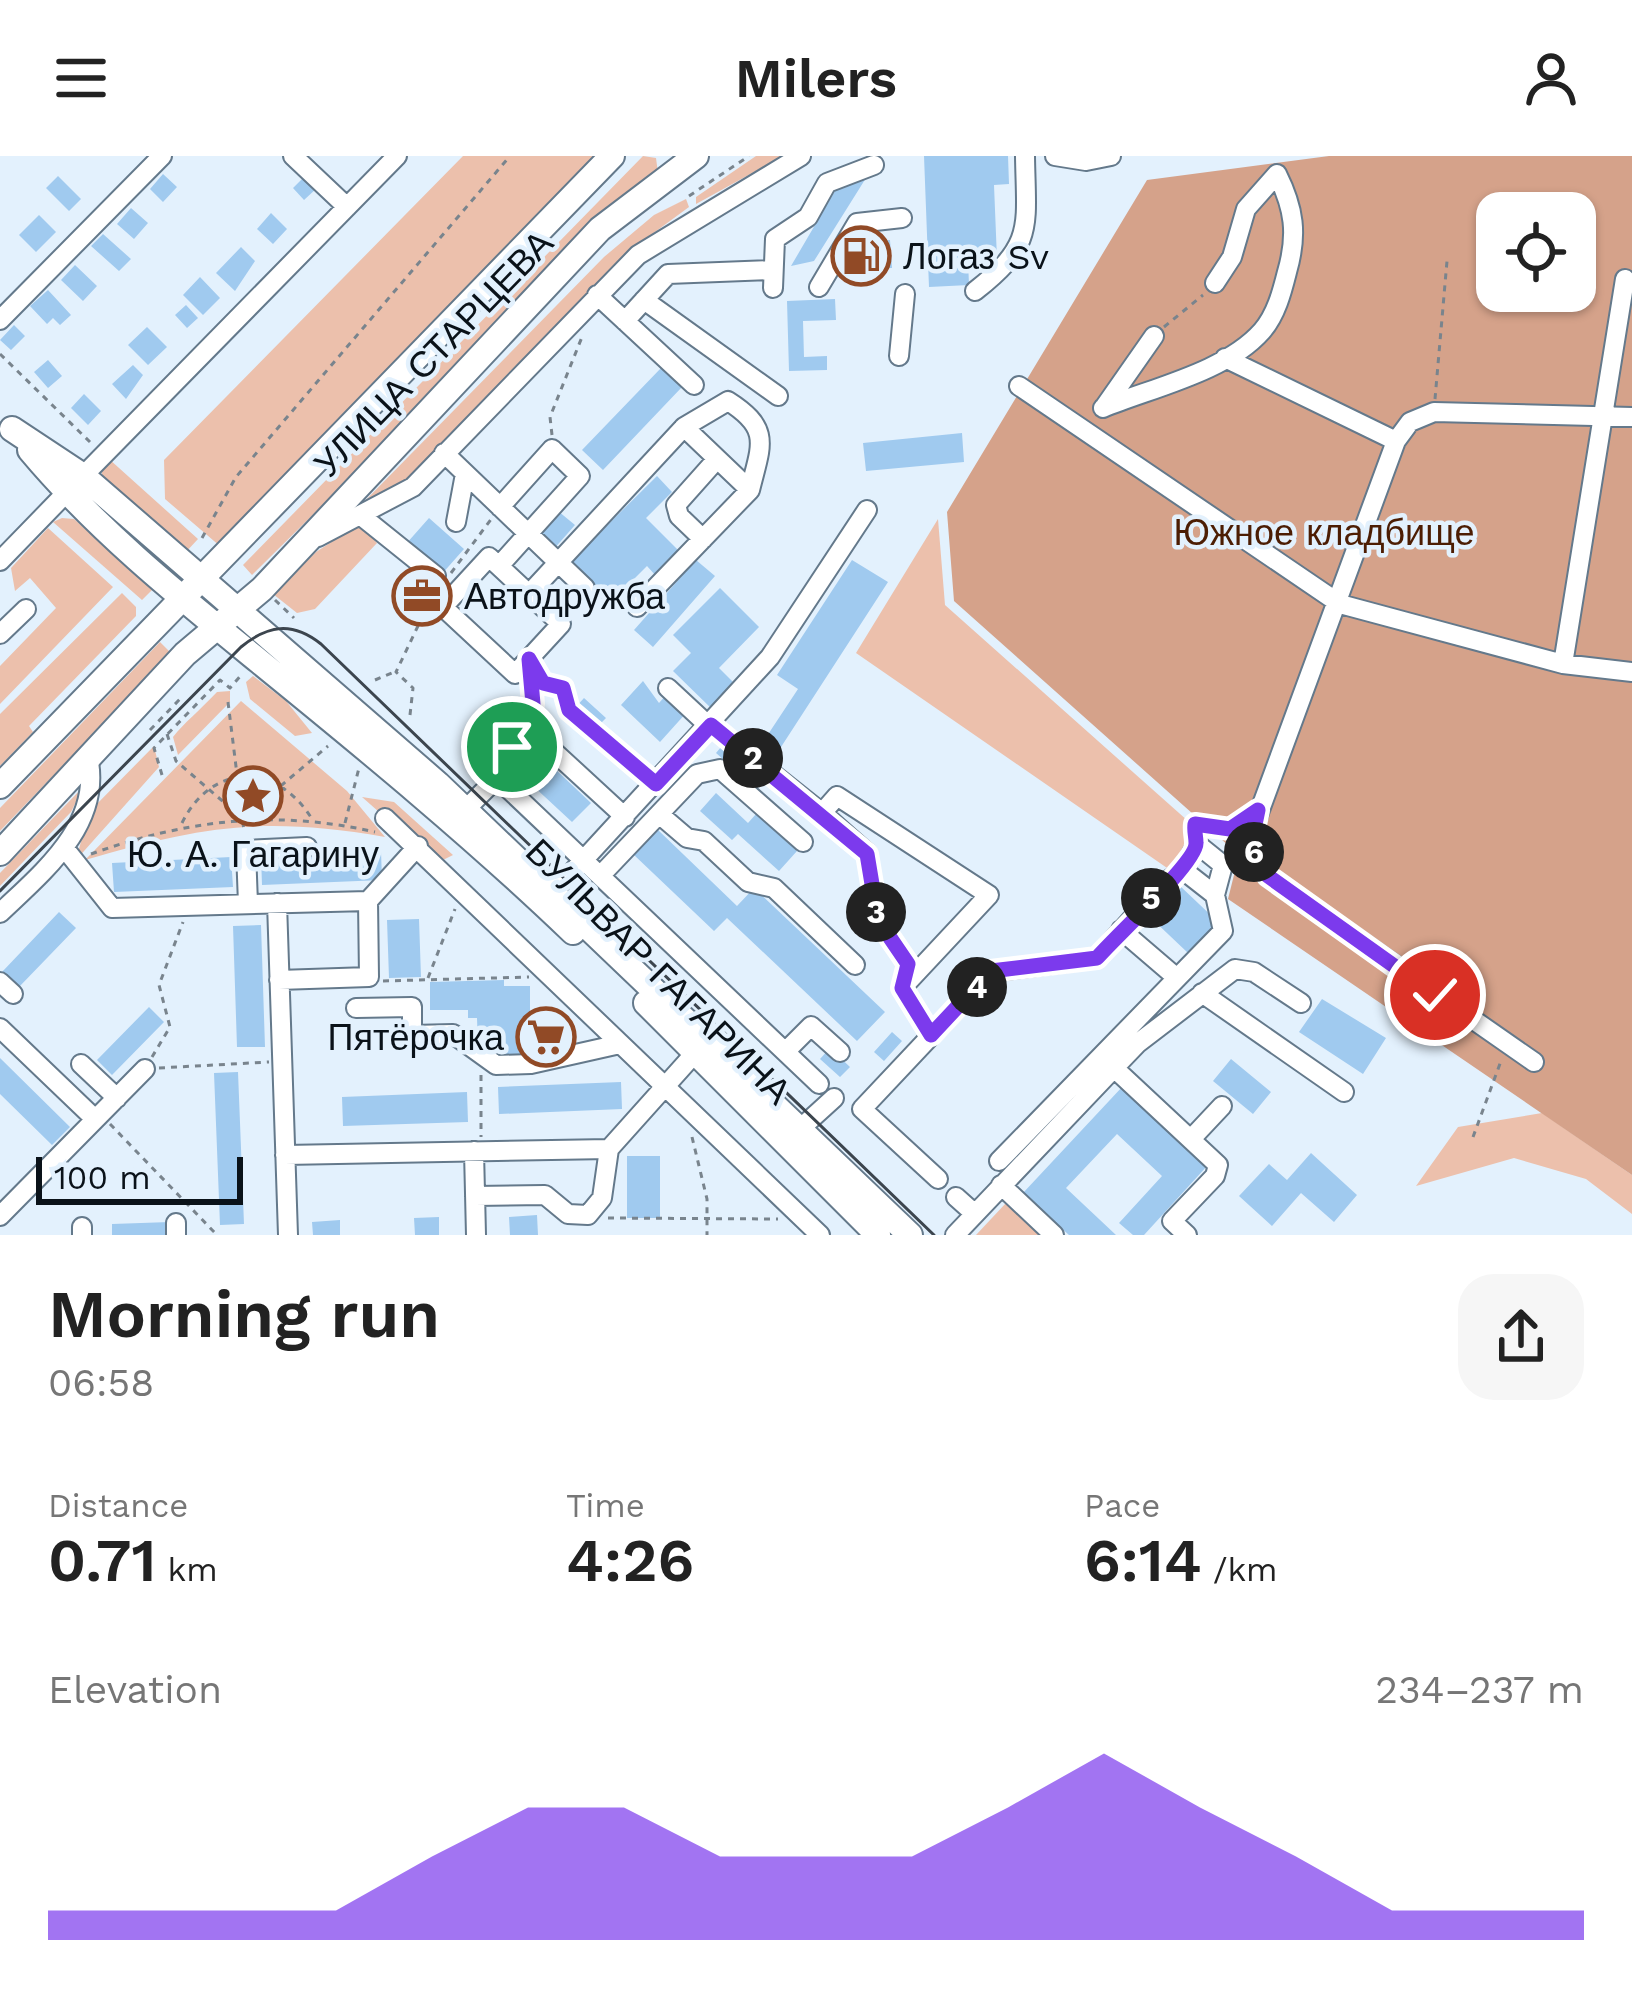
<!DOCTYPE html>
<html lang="en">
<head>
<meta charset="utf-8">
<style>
  :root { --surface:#fff; --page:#f6f6f6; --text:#222; --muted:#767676; --accent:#7c3aed }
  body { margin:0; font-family:"Work Sans",sans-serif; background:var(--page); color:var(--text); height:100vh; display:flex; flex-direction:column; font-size:45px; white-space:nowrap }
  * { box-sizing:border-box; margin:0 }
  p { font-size:39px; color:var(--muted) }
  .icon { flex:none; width:66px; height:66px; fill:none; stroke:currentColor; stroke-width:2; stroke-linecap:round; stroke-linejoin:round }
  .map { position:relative; height:1079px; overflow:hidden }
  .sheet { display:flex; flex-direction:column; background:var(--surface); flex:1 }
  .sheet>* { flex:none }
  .controls { position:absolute; left:1476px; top:36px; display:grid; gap:24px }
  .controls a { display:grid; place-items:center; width:120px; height:120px; border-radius:24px; background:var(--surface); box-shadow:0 3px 9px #0004; font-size:60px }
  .scale { position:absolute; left:36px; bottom:30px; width:207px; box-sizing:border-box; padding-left:12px; border:6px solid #0a1219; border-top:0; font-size:33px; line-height:42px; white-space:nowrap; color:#0a1219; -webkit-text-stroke:9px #e3f1fd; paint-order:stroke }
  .pin { position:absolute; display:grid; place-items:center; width:102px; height:102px; color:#fff; margin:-51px; border:6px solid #fff; border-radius:50%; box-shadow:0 3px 12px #0007 }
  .km { position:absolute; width:60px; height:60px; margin:-30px; border-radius:50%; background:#222; color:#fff; font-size:33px; line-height:60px; text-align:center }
  .round { display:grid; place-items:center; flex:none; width:126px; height:126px; border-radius:36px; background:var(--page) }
  .overview { display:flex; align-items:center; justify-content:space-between; height:204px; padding:0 48px }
  h1 { font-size:66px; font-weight:600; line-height:90px }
  .metrics { display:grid; grid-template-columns:repeat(3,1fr); gap:18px; height:204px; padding:12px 48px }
  .metrics div { display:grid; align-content:center }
  .metrics b { font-size:60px; font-weight:600 }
  .metrics small { font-size:33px; font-weight:400 }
  .metrics p { font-size:33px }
  .chart { height:336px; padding:24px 48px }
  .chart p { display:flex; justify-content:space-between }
  .chart svg { width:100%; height:216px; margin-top:12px; fill:var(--accent); opacity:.7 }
  header { display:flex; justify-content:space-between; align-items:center; height:156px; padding:0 48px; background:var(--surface); font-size:54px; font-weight:600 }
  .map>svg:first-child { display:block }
</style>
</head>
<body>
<header><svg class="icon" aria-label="menu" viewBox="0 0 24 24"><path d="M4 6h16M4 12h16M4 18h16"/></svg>Milers<svg class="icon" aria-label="person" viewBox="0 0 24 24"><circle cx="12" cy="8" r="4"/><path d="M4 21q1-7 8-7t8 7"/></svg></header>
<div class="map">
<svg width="1632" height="1079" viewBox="0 0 1632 1079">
  <rect width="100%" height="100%" fill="#e3f1fd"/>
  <path fill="#ecc0ac" d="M 463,0 L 605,0 L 221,391 L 165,343 L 164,304 Z
    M 643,0 L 656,2 L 658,17 L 252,419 L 243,409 Z
    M 756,0 L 783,0 L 696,48 L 696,41 Z
    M 686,43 L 689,51 L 629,95 L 408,325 L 358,352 L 604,101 L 654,59 Z
    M 109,303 L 198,383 L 185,397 L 102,324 L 102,309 Z
    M 62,362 L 74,363 L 153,433 L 142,444 L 53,366 Z
    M 938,363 L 945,449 L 1197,673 L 1170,714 L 856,497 Z
    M 359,368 L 377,387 L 315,453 L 297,457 L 273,438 L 316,396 Z
    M 48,372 L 113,431 L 0,548 L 0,510 L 56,452 L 30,422 L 15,435 L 11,412 Z
    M 122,437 L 136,451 L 136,460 L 29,570 L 33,576 L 0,610 L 0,558 Z
    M 160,486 L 171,497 L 0,675 L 0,652 Z
    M 253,520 L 286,545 L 312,577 L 295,580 L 250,543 L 246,526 Z
    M 230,535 L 230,546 L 178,599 L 173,581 C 184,567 199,555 217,536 Z
    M 241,545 L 347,635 L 385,681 C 264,660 201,670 85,704 Z
    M 154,590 L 159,611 L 76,704 L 89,656 Z
    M 84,630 L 71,656 L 0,730 L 0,717 Z
    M 362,641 L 394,646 L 453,699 L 441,705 L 386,652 L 379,656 Z
    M 1542,957 L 1632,1019 L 1632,1058 L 1586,1023 L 1514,1002 L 1416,1030 L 1458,971 Z
    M 1006,1047 L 1041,1079 L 976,1079 Z"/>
  <path fill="#d5a28a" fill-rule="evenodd" d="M 1329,0 L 1632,0 L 1632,1019 L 1228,743 L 1239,699 L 954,445 L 947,356 L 1147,24 ZM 1497,57 L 1575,57 L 1575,135 L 1497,135 Z"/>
  <path fill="#a0caef" d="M 924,0 L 1008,0 L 1009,28 L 994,29 L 997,103 L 968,104 L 969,129 L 929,131 Z
    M 163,18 L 177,31 L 163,46 L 150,33 Z
    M 58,20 L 81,43 L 69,55 L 46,32 Z
    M 305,20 L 317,32 L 304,44 L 293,32 Z
    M 866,22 L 814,105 L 791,110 L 839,28 Z
    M 131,52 L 148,67 L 134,83 L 117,68 Z
    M 271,57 L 287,73 L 273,88 L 257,73 Z
    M 39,59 L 56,76 L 36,96 L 19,79 Z
    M 103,78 L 131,103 L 119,115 L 91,90 Z
    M 890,84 L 892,112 L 851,113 L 851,103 L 865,85 Z
    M 241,91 L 255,105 L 235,135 L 216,117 Z
    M 75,109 L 97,130 L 83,145 L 61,124 Z
    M 200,121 L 220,142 L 203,159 L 183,139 Z
    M 48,134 L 71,159 L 60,169 L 53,162 L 47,168 L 30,150 Z
    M 835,143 L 836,164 L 803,165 L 804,201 L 827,200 L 827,214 L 789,215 L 787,145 Z
    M 186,149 L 198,162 L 187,172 L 175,159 Z
    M 14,169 L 25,180 L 11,194 L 0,184 Z
    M 147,171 L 167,191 L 148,209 L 128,189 Z
    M 48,204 L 62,220 L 48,232 L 34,216 Z
    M 133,209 L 143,219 L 126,243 L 112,228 Z
    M 661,212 L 682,231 L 603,314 L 582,294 Z
    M 84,238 L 101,255 L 88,269 L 71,252 Z
    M 962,277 L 964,306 L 866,315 L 863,287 Z
    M 657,320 L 672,336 L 646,362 L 680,396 L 656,420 L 647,410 L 608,449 L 567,409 Z
    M 558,355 L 575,369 L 553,394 L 536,380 Z
    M 429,362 L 464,393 L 441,419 L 406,388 Z
    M 696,404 L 715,420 L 653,491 L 634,474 Z
    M 852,404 L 888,426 L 770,608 L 755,598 L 798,533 L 777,519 Z
    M 720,432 L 759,471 L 719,512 L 739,532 L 715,556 L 673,515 L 691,497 L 673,479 Z
    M 643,525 L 659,547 L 667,538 L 687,556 L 660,586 L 621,549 Z
    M 584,542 L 606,562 L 595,573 L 573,554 Z
    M 726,585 L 767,621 L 757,633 L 716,597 Z
    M 536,595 L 591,647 L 572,666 L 517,615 Z
    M 716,637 L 748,667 L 756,658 L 797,695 L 779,715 L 738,678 L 732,684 L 700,655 Z
    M 657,673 L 737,750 L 754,732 L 885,856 L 857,885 L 727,762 L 714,775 L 633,698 Z
    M 381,695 L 382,724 L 262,729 L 261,700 Z
    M 231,701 L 233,731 L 114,736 L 112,707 Z
    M 1179,729 L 1218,766 L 1188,797 L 1149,760 Z
    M 59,756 L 76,772 L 19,831 L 2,816 Z
    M 419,763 L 421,821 L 389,822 L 387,764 Z
    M 261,769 L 265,891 L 237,891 L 233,770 Z
    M 504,824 L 504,830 L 530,830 L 530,862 L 556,862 L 557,872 L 569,871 L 570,895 L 505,901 L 505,890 L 478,891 L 477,862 L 468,862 L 468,854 L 430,854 L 430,826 Z
    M 1322,843 L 1386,882 L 1363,918 L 1299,876 Z
    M 149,851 L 164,866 L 112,919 L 97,904 Z
    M 892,876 L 902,885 L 884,905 L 874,896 Z
    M 830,892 L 850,911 L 840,921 L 820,903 Z
    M 0,902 L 70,971 L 52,989 L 0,938 Z
    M 1231,903 L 1271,936 L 1253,958 L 1213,925 Z
    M 238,916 L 244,1068 L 220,1069 L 214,917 Z
    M 621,926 L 622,953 L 499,958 L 498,931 Z
    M 1123,930 L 1208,1009 L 1144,1079 L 1133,1079 L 1119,1067 L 1162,1020 L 1117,978 L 1066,1032 L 1116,1079 L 1069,1079 L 1023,1037 Z
    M 467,936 L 468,966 L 343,970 L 342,941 Z
    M 1311,997 L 1357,1039 L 1334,1066 L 1301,1037 L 1272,1070 L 1239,1040 L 1269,1008 L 1287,1024 Z
    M 627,1000 L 660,1000 L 660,1062 L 627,1062 Z
    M 537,1059 L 538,1079 L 510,1079 L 509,1061 Z
    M 439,1061 L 439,1079 L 415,1079 L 414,1062 Z
    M 340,1064 L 340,1079 L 313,1079 L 312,1066 Z
    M 170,1066 L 170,1079 L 112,1079 L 112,1068 Z"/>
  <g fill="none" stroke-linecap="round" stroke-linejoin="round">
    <g stroke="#64798b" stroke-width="22">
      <path id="minor" d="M 293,0 L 347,51
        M 1055,0 L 1086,5 L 1111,0
        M 819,131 L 857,67 L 902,62
        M 773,132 L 775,83 L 808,61 L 827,27 L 874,9
        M 975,135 C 1035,88 1026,71 1025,0
        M 597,139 L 694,229
        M 644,144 L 778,240
        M 0,164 L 162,0
        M 625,165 L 668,118 L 773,114
        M 899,200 L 905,138
        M 1225,202 L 1396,285
        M 1019,230 L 1340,448 L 1563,508 L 1632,516
        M 1105,250 L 1154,180
        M 1103,252 C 1151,232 1226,216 1262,175 C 1276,159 1282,136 1287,116 C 1298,78 1294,52 1277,18 L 1246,53 L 1232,101 L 1215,127
        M 684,271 L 728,245 C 772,273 761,289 750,334
        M 444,297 L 585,432
        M 83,320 L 397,0
        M 360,359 L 436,420
        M 456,366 L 465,318
        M 318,381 L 413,331 L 638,99 L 801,0
        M 703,383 L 679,360 L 676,349 L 717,303
        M 0,405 L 66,337
        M 499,410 L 580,320 L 552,293 L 500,351
        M 529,438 L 561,468 L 515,518 L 443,451 L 489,401 L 529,438 L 684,271 L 750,334 L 637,451
        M 0,478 L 26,453
        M 1563,508 L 1625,123
        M 668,532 L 710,571
        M 711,569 L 822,657
        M 497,622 L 819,928
        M 465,654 L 538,581 L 625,661
        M 659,658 L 697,618 L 720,613 L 803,686
        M 385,662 L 820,1079
        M 66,694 L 112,752 L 368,745 L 418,690
        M 1183,714 L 1197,688 L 1223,709 L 1215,739
        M 600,720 L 659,658 L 687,682 L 704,685 L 748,726 L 774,732 L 855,809
        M 555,735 L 770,501 L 867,354
        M 277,747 L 288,1079
        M 248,748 L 246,694 L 307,691
        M 0,757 C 43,716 103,668 88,601
        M 1121,774 L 1177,822
        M 279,824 L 369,821 L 368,745
        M 0,826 L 13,838
        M 902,832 L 989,739 L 837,640 L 822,657 L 867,697 L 878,763 L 908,808 L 902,832 L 931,879
        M 1202,837 L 1344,936
        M 356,852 L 412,851 L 412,879 L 453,878 L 496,909 L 531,908 L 620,888
        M 0,872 L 95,963
        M 786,895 L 811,870 L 840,896
        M 1534,906 L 1267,720 L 1251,688 L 1253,673 L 1396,285 L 1410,266 L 1434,256 L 1632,261
        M 81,908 L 117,942
        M 1114,912 L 1138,887 L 1235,813 L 1254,816 L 1301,847
        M 801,972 L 834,942
        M 1191,983 L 1222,950
        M 474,995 L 476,1079
        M 285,999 L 609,993 L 695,897
        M 938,1023 L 862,953 L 991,816 L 1097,802 L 1163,728 L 1183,714 L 1215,739 L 1223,775 L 999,1005
        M 1001,1029 L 1054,1079
        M 475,1040 L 545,1039 L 568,1058 L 588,1059 L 602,1042 L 609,993
        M 956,1041 L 975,1058
        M 0,1060 L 145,913
        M 176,1067 L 176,1079
        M 82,1071 L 82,1079
        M 955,1079 L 1114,912 L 1218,1009 L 1215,1020 L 1172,1065 L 1187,1079"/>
    </g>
    <g stroke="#64798b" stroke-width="28">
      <path id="major" d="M 12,273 L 83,320 L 438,628 L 910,1079
        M 30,294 C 97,374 179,440 260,506 C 367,593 474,681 573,776
        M 0,630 L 612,0
        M 0,697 L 185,498 L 262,433 L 600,73 L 696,0
        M 646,847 L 878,1079"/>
    </g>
    <path stroke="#79848d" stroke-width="3" stroke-dasharray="6 6" stroke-linecap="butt" d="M 689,40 L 749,0
      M 1164,171 L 1203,139
      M 0,198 L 90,286
      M 1435,243 L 1447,105
      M 552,279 L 550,261 L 582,181
      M 202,382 L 236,321 L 510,0
      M 451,417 L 492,362
      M 275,444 L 294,462
      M 538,518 L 543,527 L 563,532 L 569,554 L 643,617
      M 375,524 L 394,516
      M 228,546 L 244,675
      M 410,559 L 413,532 L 396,516 L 428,449
      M 523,573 L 533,548 L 531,525
      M 150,574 L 180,543
      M 167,578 L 176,605 L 241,661
      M 162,619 L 154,592 L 220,524 L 230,532 L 242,518
      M 253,640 L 260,622
      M 244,661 L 328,590
      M 182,667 C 212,606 277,606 312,663
      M 345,667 L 359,612
      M 1193,675 L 1199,668 L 1230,673 L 1239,665
      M 91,698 C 186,664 275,653 375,676
      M 428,822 L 455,753
      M 383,825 L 529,821
      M 152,901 L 170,871 L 159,829 L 183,766
      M 159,912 L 269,906
      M 481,919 L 481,981
      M 110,968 L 217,1079
      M 692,981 L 707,1043 L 707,1079
      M 1473,981 L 1501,905
      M 608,1062 L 778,1063"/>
    <use href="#minor" stroke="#fff" stroke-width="18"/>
    <use href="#major" stroke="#fff" stroke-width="24"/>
    <path stroke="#3c454e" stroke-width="3" d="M 0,735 L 241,491 C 268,469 292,465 321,488 L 934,1079"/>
  </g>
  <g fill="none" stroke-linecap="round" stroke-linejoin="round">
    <g stroke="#fff" stroke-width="24">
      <path id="route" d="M 512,591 L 533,548 L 529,503 L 543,527 L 563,532 L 569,554 L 656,628 L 711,569 L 867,698 L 878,764 L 908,808 L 902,832 L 931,879 L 991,815 L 1097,802 C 1114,782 1197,706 1196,687 C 1196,680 1194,675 1195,668 L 1230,673 L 1258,654 L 1251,688 L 1268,720 L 1435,839"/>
    </g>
    <use href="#route" stroke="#7c3aed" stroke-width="15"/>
  </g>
  <defs>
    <g id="fuel-ring" transform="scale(3)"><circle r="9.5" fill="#e3f1fd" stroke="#914a26" stroke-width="1.5"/><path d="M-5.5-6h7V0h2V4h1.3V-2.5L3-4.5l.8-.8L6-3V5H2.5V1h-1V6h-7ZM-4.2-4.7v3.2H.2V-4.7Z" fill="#914a26"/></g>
    <g id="office-ring" transform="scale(3)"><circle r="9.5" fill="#e3f1fd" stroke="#914a26" stroke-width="1.5"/><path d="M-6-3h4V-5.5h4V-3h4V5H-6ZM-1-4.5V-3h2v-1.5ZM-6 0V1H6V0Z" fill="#914a26"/></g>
    <g id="sight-ring" transform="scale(3)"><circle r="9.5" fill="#e3f1fd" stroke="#914a26" stroke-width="1.5"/><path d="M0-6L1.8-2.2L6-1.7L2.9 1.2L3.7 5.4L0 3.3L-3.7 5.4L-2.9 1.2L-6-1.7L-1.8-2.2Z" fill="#914a26"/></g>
    <g id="supermarket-ring" transform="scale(3)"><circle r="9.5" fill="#e3f1fd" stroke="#914a26" stroke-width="1.5"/><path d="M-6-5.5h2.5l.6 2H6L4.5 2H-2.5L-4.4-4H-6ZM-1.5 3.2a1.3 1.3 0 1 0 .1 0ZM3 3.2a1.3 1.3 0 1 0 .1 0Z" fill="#914a26"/></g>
  </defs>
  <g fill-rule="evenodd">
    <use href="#fuel-ring" x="861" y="100"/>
    <use href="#office-ring" x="422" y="440"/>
    <use href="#sight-ring" x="253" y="640"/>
    <use href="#supermarket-ring" x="546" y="881"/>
  </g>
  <g text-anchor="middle" stroke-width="9" stroke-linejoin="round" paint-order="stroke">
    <g font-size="36" fill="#0a1219" stroke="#e3f1fd" text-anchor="start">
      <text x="903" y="113">Логаз Sv</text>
      <text x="464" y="453">Автодружба</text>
      <text x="253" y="711" text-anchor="middle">Ю. А. Гагарину</text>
      <text x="504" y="894" text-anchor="end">Пятёрочка</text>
    </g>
    <g font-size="36" fill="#0a1219" stroke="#e3f1fd">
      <text transform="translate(433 197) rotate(-46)" y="13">УЛИЦА СТАРЦЕВА</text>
      <text transform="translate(659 815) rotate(45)" y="13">БУЛЬВАР ГАГАРИНА</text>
    </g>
    <g font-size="36" fill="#4c1d03" stroke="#e3f1fd">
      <text x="1324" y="389">Южное кладбище</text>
    </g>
  </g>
</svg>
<div class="controls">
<a><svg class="icon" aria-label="locate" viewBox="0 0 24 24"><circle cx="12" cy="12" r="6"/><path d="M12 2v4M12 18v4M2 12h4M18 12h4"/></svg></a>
</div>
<div class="scale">100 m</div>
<div class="pin" style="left:512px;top:591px;background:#1e9e55"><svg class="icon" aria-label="arrive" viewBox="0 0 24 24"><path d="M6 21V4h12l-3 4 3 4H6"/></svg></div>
<div class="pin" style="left:1435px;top:839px;background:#d93025"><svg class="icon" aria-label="check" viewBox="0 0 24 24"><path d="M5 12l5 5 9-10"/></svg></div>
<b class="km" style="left:753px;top:602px">2</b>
<b class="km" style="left:876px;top:756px">3</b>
<b class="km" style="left:977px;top:831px">4</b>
<b class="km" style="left:1151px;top:742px">5</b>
<b class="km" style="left:1254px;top:696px">6</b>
</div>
<section class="sheet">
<div class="overview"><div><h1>Morning run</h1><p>06:58</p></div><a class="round"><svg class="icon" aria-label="share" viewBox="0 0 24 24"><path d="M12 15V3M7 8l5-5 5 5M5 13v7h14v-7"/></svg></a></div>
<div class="metrics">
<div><p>Distance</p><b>0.71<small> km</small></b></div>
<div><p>Time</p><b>4:26</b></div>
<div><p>Pace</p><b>6:14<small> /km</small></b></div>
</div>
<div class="chart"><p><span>Elevation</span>234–237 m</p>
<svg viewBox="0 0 160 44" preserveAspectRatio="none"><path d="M0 44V38L10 38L20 38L30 38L40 27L50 17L60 17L70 27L80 27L90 27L100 17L110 6L120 17L130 27L140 38L150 38L160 38V44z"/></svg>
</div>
</section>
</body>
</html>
